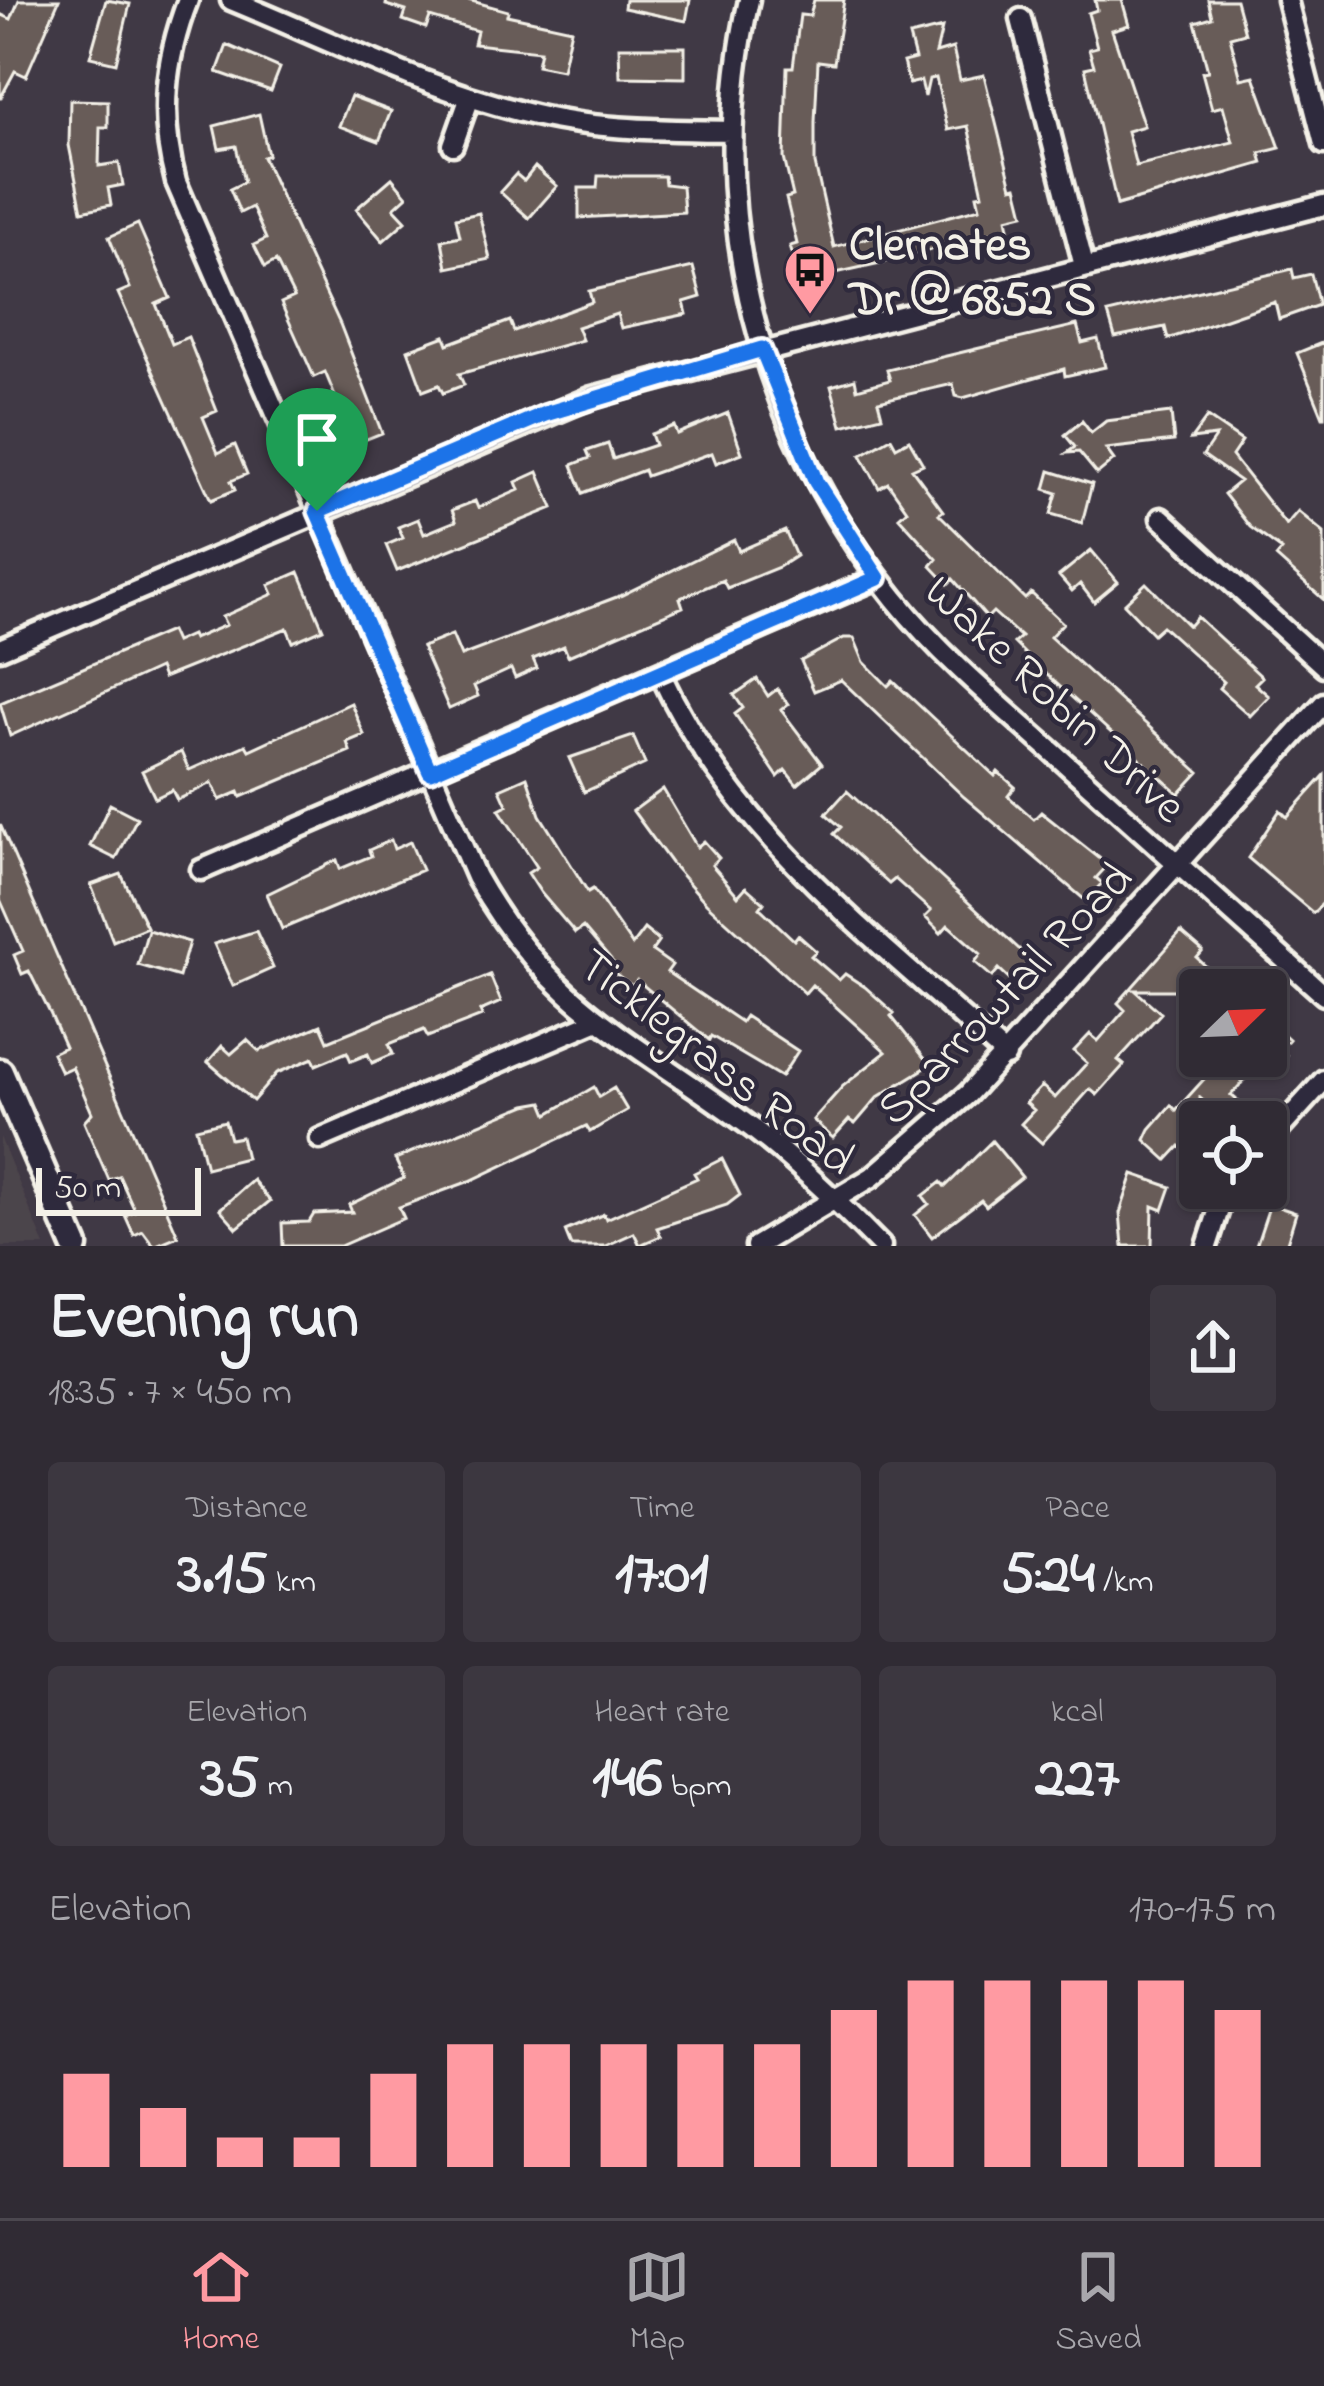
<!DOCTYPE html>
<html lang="en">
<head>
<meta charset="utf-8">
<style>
  :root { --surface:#302b34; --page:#3c3740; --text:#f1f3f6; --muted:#a8a7ac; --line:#4b474f; --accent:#ff9aa2 }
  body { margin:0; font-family:"Indie Flower",sans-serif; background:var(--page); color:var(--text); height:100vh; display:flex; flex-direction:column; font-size:45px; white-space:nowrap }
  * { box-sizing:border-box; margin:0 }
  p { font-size:39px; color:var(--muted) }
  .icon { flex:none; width:66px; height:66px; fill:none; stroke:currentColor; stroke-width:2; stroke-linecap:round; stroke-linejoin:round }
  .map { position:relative; height:1246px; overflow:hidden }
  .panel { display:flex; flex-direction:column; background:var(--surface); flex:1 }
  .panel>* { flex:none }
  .needle { width:78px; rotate:67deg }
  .fabs { position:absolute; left:1179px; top:969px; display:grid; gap:24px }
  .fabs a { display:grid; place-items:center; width:108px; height:108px; border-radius:12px; background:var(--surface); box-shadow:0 3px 9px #0004,0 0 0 3px var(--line); font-size:60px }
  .scale { position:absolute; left:36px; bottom:30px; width:165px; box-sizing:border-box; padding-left:12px; border:6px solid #f4f1e8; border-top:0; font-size:33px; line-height:42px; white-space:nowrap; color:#f4f1e8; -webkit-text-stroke:9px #2f2a3d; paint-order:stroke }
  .pin { position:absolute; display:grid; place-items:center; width:102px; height:102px; color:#fff; margin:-123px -51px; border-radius:50% 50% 50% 0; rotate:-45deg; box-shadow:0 0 12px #0007 }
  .pin .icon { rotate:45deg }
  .round { display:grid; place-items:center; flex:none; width:126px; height:126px; border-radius:12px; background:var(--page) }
  .summary { display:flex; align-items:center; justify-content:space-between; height:204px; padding:0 48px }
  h1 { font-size:66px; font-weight:700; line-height:90px }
  .figures { display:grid; grid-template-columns:repeat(3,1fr); gap:18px; height:204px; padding:12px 48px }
  .figures div { display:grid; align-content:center; border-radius:12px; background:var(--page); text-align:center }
  .figures b { font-size:60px; font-weight:700 }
  .figures small { font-size:33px; font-weight:400 }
  .figures p { font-size:33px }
  .chart { height:336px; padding:24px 48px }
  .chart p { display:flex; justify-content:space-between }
  .chart svg { width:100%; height:216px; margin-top:12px; stroke:var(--accent); stroke-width:6 }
  .tabs { display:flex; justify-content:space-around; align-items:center; height:168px; border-top:3px solid var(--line); background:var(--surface); font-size:33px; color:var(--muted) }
  .tabs a { display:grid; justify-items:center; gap:6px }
  .tabs .current { color:var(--accent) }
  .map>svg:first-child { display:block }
</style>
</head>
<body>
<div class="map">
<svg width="1324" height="1246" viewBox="0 0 1324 1246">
  <rect width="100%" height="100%" fill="#403945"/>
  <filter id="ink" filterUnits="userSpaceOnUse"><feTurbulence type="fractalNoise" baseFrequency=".00833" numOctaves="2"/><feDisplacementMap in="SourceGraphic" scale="24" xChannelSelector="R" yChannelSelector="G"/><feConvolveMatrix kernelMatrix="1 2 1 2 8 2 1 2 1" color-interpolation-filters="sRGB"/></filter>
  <g filter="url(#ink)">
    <path fill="#4c444b" d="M 0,1137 L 45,1246 L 0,1246 Z"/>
    <path fill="#685c58" stroke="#f4f1e8" stroke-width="3" d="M 19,0 L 59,0 L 26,76 L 15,71 L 0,99 L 0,14 L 11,19 Z
      M 106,0 L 130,4 L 116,63 L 90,57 Z
      M 387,0 L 468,0 L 508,11 L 507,15 L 571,29 L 562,70 L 537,65 L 540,51 L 474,44 L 477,31 L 430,17 L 426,28 L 403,20 L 406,11 L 386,5 Z
      M 625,0 L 690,0 L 686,21 L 624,8 Z
      M 814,0 L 844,0 L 834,63 L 818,61 L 815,122 L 815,164 L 834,247 L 980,208 L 977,195 L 983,194 L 968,126 L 948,130 L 936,78 L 929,79 L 925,97 L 921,81 L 909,84 L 903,62 L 915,59 L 909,36 L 942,28 L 936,53 L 953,48 L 960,80 L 984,75 L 1012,187 L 1017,186 L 1024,214 L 1007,218 L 1009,228 L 898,259 L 818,277 L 816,268 L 797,273 L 790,246 L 797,244 L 786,198 L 793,196 L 784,158 L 787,67 L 793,67 L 800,15 L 810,16 Z
      M 1095,0 L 1122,0 L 1129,25 L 1112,30 L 1144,126 L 1127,131 L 1136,166 L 1233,142 L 1223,106 L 1212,109 L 1202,72 L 1208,71 L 1195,22 L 1212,17 L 1208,0 L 1236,0 L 1245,33 L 1230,37 L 1241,79 L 1254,76 L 1280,148 L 1260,153 L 1263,163 L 1117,205 L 1085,68 L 1094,66 L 1089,49 L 1097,47 L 1088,13 L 1097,10 Z
      M 227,45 L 280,68 L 271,91 L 217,72 Z
      M 619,47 L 685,47 L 685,78 L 620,77 Z
      M 351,96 L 391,111 L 379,141 L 339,126 Z
      M 70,100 L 108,101 L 108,127 L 100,127 L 99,166 L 119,163 L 123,185 L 108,188 L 111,205 L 82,211 L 69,145 Z
      M 259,114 L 268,155 L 263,157 L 340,324 L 382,433 L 344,448 L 335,426 L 346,421 L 335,396 L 325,372 L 314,377 L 281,303 L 294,297 L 276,261 L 265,267 L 254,245 L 266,239 L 252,207 L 240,213 L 230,189 L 244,182 L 236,146 L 219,149 L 214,126 Z
      M 535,167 L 557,186 L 529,218 L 500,192 L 516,174 L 524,181 Z
      M 598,176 L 664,176 L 665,184 L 682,186 L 684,212 L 579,218 L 579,188 L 597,188 Z
      M 392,178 L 407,196 L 394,208 L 406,221 L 383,241 L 356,209 Z
      M 479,213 L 490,259 L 447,268 L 442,240 L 460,236 L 456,218 Z
      M 138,224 L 170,298 L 156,304 L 172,344 L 188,337 L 217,411 L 203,417 L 218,453 L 235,445 L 247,474 L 231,481 L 235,490 L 211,500 L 118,293 L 130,288 L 109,237 Z
      M 693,267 L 701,297 L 684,302 L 687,314 L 621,328 L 617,314 L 577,327 L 582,340 L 459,374 L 464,385 L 443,393 L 439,385 L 423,391 L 408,350 L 445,336 L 448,344 L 510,321 L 514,331 L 592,302 L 589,291 Z
      M 1292,269 L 1294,278 L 1311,274 L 1319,305 L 1279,319 L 1275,302 L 1168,339 L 1165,327 L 1115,337 L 1108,313 Z
      M 1077,325 L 1082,343 L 1098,339 L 1105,367 L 1065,376 L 1064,369 L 963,398 L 956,396 L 953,384 L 878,401 L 882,416 L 842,426 L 831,386 L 855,379 L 857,389 L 890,380 L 887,370 Z
      M 1324,342 L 1324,417 L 1323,417 L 1297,353 Z
      M 728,413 L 742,453 L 716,463 L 712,453 L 646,476 L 644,470 L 583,493 L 572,465 L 590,458 L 587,451 L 608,444 L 613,459 L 655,445 L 651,434 L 674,426 L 677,434 Z
      M 1171,413 L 1174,441 L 1106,449 L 1114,460 L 1097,474 L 1079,452 L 1067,453 L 1075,447 L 1065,435 L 1082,421 L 1091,433 L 1106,421 Z
      M 1207,417 L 1242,441 L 1232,456 L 1286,525 L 1298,511 L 1324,533 L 1324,600 L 1276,557 L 1282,550 L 1250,527 L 1224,494 L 1240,481 L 1203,455 L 1216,436 L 1191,439 Z
      M 891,438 L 896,447 L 909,440 L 923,464 L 912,469 L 943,511 L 939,514 L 1025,599 L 1031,593 L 1063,623 L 1050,637 L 1199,772 L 1179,794 L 1036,665 L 1014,643 L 1021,637 L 993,612 L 987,618 L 953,579 L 948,584 L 931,566 L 937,559 L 899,517 L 907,510 L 888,483 L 879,488 L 861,455 Z
      M 1050,471 L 1092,484 L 1082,523 L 1051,514 L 1057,493 L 1045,489 Z
      M 538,472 L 553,508 L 397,571 L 386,545 L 403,538 L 398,527 L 418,519 L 424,534 L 456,521 L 452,510 L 475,501 L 478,508 L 519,490 L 516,482 Z
      M 785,531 L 796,556 L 779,567 L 727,588 L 723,580 L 680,598 L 683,607 L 568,656 L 564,646 L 533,659 L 537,668 L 515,678 L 511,669 L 474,686 L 478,696 L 449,709 L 422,647 L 452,635 L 461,656 L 622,595 L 734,540 L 739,551 Z
      M 1091,550 L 1118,582 L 1094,602 L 1080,584 L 1072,591 L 1059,576 Z
      M 299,572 L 323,629 L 293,642 L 287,628 L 163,678 L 159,668 L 10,736 L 0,703 L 170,631 L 175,642 L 191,635 L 193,639 L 226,625 L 222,617 L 273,594 L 269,585 Z
      M 1146,583 L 1189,626 L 1197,617 L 1262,677 L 1255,684 L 1269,696 L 1250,716 L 1219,688 L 1224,682 L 1162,626 L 1153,634 L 1124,604 Z
      M 844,638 L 854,638 L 864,662 L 888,686 L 893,681 L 995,776 L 998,772 L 1015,787 L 1008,796 L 1034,819 L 1041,812 L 1108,865 L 1096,878 L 1102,883 L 1086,901 L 964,797 L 841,680 L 814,691 L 801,661 Z
      M 757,679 L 768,696 L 777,689 L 788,704 L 781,710 L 822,764 L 797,785 L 785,770 L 778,777 L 735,714 L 743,708 L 734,695 Z
      M 351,703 L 364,735 L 347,742 L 350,751 L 241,797 L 239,792 L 220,800 L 212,783 L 177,800 L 172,790 L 155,798 L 142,771 L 181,752 L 189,770 L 246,745 L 249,750 Z
      M 633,736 L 645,764 L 584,792 L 569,758 Z
      M 1324,776 L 1324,902 L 1313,913 L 1248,858 L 1280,810 L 1287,817 Z
      M 527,777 L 540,815 L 588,892 L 593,889 L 632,945 L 644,929 L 659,941 L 652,951 L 672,965 L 667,972 L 741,1022 L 745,1016 L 798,1051 L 781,1077 L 711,1036 L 709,1040 L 637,980 L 632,986 L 612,971 L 616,966 L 583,927 L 575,933 L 541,893 L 528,873 L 537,867 L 499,809 L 507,805 L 500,789 Z
      M 663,789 L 697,847 L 704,841 L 719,858 L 712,865 L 738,896 L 746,887 L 764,903 L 760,908 L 794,940 L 798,935 L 816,951 L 811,956 L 839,980 L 845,974 L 865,987 L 894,1013 L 891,1016 L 930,1065 L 878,1097 L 855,1124 L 849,1120 L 833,1138 L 813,1120 L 843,1086 L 886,1052 L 812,985 L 805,993 L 706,903 L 671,863 L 633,811 Z
      M 847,791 L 1031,960 L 1012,981 L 999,969 L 992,977 L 975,962 L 981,954 L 948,925 L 941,933 L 925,917 L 931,911 L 895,879 L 889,884 L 834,834 L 841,827 L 826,814 Z
      M 110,804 L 137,818 L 116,859 L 90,846 Z
      M 0,824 L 178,1236 L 154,1246 L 143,1231 L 134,1235 L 125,1215 L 135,1211 L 119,1176 L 109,1180 L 84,1122 L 92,1113 L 72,1067 L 61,1072 L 52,1053 L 65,1047 L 50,1013 L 29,971 L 22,974 L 14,955 L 23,951 L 0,899 Z
      M 391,840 L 394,849 L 410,842 L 422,870 L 282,929 L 267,894 L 337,860 L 340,869 L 371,856 L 369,850 Z
      M 121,874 L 147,927 L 113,941 L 91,885 Z
      M 148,930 L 189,942 L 179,977 L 138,965 Z
      M 256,931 L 273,968 L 233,986 L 214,944 Z
      M 1181,932 L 1203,951 L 1197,958 L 1231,990 L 1135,990 L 1161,1013 L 1118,1060 L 1124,1065 L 1097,1095 L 1090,1089 L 1042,1143 L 1021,1124 L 1034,1110 L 1026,1103 L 1042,1086 L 1055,1098 L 1087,1063 L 1074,1051 L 1090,1034 L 1098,1041 L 1125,1010 L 1118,1003 Z
      M 490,975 L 501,1002 L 480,1011 L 482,1016 L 428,1037 L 424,1030 L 389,1044 L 393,1054 L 372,1063 L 368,1054 L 351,1061 L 347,1052 L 316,1065 L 313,1058 L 277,1073 L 253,1101 L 208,1062 L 222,1046 L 231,1054 L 247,1040 L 259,1051 L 321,1025 L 328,1041 Z
      M 1266,1018 L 1289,1039 L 1274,1056 L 1285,1056 L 1265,1078 L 1255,1068 L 1231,1095 L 1238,1101 L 1223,1118 L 1200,1098 L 1200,1144 L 1191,1155 L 1180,1146 L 1167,1160 L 1145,1140 L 1150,1129 L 1171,1105 L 1176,1110 L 1225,1056 L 1266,1056 Z
      M 594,1087 L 599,1097 L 614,1088 L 627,1110 L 590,1132 L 586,1126 L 470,1181 L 399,1207 L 404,1218 L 340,1246 L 283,1246 L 282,1223 L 309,1222 L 314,1214 L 352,1212 L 349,1205 L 404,1178 L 395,1159 L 526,1105 L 543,1102 L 548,1114 Z
      M 225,1121 L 230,1139 L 241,1137 L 246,1158 L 206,1168 L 196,1128 Z
      M 992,1141 L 1022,1177 L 986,1206 L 981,1200 L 932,1237 L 915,1215 L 929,1204 L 923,1196 L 941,1182 L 945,1187 Z
      M 722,1159 L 740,1195 L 727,1205 L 657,1228 L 661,1236 L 640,1245 L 634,1233 L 605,1246 L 571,1246 L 565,1231 L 604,1214 L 606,1219 L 697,1178 L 694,1173 Z
      M 1133,1174 L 1171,1187 L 1163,1210 L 1153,1206 L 1152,1246 L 1123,1246 L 1120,1213 Z
      M 253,1180 L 270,1201 L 237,1228 L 220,1209 Z
      M 1270,1204 L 1296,1213 L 1286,1246 L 1256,1246 Z"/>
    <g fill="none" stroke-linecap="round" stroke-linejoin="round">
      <g stroke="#f4f1e8" stroke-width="27">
        <path id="street" d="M 188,0 C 164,62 159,118 176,182 L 476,877 C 551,1010 637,1042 752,1128 C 798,1163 840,1204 881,1246
          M 231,0 C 326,39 422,87 522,112 C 590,130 662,130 732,131
          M 749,0 C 701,210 760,433 895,599 C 945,661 1007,711 1066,764 C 1152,841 1238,918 1324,995
          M 1287,0 L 1324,144
          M 1021,19 L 1084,266
          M 453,145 L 470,97
          M 1161,518 L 1324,666
          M 0,649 L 592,397 L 1324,205
          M 660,673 C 734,835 876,938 1006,1056
          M 201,870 L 878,578
          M 320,1139 L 596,1021
          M 1266,1144 L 1324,1080
          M 756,1246 L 872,1177 L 968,1094 L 1324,703
          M 1207,1246 L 1226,1188"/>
      </g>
      <g stroke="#f4f1e8" stroke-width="33">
        <path id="secondary" d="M 0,1072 L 75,1246"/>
      </g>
      <use href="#street" stroke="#2f2a3d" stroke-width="18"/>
      <use href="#secondary" stroke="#2f2a3d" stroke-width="24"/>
    </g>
  </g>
  <g fill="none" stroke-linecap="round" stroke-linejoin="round" filter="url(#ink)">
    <g stroke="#fff" stroke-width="24">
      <path id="route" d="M 762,349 L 816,482 L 878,578 L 430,772 L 317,511 L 545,414 Z"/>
    </g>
    <use href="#route" stroke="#1a73e8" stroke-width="15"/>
  </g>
  <defs>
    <g id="bus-pin" transform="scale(2.7)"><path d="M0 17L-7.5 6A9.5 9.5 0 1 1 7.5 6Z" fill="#ff9aa2" stroke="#2f2a3d"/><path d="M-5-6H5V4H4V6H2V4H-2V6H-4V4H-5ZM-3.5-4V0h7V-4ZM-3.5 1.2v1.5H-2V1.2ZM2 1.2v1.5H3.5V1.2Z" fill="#111"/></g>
  </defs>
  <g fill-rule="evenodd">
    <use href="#bus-pin" x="810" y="270"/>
  </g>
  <g text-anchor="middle" stroke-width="9" stroke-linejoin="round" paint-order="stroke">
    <g font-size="48" font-weight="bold" fill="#f4f1e8" stroke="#2f2a3d" text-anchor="start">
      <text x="849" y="259">Clernates<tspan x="849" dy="55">Dr @ 6852 S</tspan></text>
    </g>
    <g font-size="48" fill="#f4f1e8" stroke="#2f2a3d">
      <text transform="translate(1057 697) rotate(43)" y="17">Wake Robin Drive</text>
      <text transform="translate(1003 992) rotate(-46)" y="17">Sparrowtail Road</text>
      <text transform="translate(718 1060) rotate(38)" y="17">Ticklegrass Road</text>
    </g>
  </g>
</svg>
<div class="fabs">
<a><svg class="needle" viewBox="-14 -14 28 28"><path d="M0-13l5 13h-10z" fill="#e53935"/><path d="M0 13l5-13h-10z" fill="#a8a7ac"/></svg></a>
<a><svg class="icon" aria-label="locate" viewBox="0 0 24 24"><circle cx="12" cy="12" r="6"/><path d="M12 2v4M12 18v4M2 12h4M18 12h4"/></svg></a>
</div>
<div class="scale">50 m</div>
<div class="pin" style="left:317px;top:511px;background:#1e9e55"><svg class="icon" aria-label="arrive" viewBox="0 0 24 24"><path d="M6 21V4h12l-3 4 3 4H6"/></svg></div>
</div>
<section class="panel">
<div class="summary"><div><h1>Evening run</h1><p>18:35 · 7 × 450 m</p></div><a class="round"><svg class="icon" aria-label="share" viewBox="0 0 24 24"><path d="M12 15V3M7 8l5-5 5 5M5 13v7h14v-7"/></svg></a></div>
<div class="figures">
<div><p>Distance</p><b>3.15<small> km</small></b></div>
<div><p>Time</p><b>17:01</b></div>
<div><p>Pace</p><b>5:24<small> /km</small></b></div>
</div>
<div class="figures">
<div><p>Elevation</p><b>35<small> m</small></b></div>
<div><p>Heart rate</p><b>146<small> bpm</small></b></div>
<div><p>kcal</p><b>227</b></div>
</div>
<div class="chart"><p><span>Elevation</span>170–175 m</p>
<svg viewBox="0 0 160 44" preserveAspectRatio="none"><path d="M5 44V25M15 44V32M25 44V38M35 44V38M45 44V25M55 44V19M65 44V19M75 44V19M85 44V19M95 44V19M105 44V12M115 44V6M125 44V6M135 44V6M145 44V6M155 44V12"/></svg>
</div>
</section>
<nav class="tabs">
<a class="current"><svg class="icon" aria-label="home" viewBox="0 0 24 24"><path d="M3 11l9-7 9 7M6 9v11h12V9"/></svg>Home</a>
<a><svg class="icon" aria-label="map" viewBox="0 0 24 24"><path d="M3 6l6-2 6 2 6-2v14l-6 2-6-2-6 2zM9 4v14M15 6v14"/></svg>Map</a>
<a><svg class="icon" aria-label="saved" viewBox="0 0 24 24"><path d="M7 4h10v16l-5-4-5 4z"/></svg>Saved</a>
</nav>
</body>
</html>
